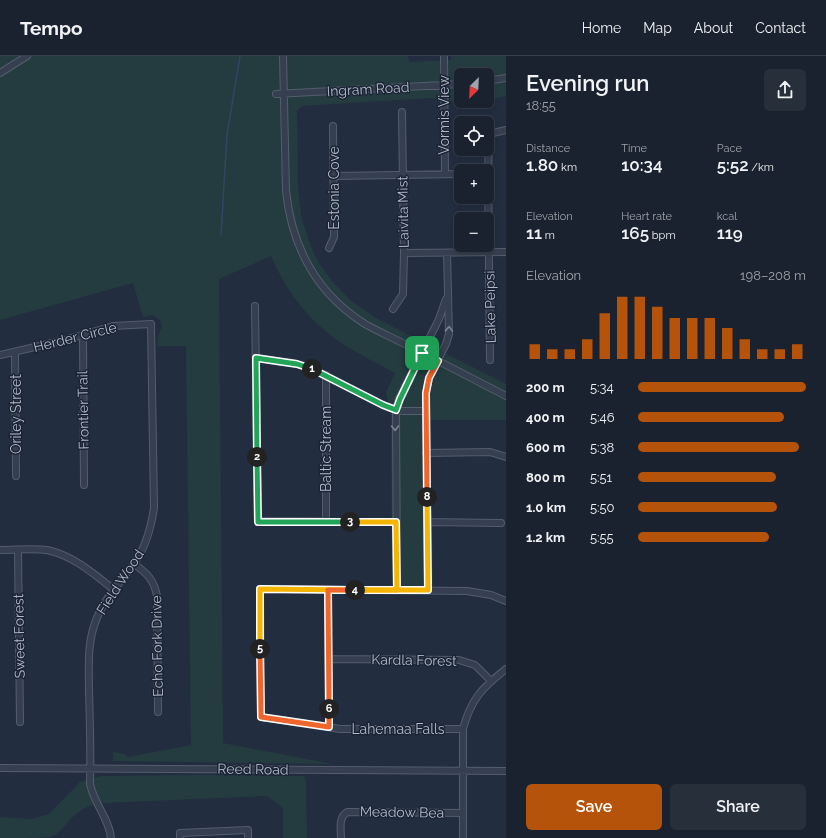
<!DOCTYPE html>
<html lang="en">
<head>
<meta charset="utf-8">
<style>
  :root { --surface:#1a222f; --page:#272f3b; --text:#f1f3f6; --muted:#9fa4aa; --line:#383f4b; --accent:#b45309 }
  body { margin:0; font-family:Raleway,sans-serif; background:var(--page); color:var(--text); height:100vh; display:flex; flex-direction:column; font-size:15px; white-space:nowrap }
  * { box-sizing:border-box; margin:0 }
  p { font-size:13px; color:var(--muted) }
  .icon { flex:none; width:22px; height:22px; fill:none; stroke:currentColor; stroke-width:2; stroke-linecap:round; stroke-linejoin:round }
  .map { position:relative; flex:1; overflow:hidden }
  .drawer { display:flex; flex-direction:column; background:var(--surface); width:320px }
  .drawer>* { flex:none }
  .needle { width:26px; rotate:204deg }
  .tools { position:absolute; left:454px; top:12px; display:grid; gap:8px }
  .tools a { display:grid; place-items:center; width:40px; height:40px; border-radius:6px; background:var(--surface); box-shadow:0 2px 6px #0003,0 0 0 1px var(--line); font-size:20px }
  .pin { position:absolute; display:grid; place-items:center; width:34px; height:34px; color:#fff; margin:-17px; border-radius:8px; box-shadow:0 2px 6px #0006 }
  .km { position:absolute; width:20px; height:20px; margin:-10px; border-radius:50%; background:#222; color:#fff; font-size:11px; line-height:20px; text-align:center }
  .round { display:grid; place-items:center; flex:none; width:42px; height:42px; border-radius:6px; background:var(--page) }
  .headline { display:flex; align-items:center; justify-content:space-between; height:68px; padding:0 20px }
  h1 { font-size:22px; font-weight:600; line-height:30px }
  .figures { display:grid; grid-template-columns:repeat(3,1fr); gap:6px; height:68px; padding:4px 20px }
  .figures div { display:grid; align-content:center }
  .figures b { font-size:17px; font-weight:600 }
  .figures small { font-size:11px; font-weight:400 }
  .figures p { font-size:11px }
  .chart { height:112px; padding:8px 20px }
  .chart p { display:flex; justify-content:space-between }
  .chart svg { width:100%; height:72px; margin-top:4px; stroke:var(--accent); stroke-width:6 }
  .cta { display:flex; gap:8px; margin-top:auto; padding:8px 20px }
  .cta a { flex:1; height:46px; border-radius:6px; background:var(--accent); color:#fff; font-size:16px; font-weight:600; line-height:46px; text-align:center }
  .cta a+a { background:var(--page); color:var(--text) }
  ul { padding:0 20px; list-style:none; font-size:13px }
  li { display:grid; grid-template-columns:64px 48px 1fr; align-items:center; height:30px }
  li i { height:10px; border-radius:5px; background:var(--accent) }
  header { display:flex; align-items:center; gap:24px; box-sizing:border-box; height:56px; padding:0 20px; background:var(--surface); border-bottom:1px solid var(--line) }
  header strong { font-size:19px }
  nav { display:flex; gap:22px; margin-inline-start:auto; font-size:14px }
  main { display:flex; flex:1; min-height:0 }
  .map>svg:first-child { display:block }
</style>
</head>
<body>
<header>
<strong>Tempo</strong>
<nav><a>Home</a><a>Map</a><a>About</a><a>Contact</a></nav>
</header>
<main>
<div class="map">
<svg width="506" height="782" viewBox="0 0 506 782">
  <rect width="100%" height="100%" fill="#222d3f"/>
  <path fill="#243c40" d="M 0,0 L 408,0 L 409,6 L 451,4 L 451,0 L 506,0 L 506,40 L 487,44 L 487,19 L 461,19 L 461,45 L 477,45 L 458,46 L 431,42 L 302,50 L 297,55 L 298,133 L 302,164 L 311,190 L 318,206 L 332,225 L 350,244 L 376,262 L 506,328 L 506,364 L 430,364 L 433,531 L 392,529 L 391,359 L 386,336 L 395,317 C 380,309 364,301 349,292 C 314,271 287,238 271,200 L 219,223 L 223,687 L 333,708 L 113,705 L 113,696 L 125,698 L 128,701 L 191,689 L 186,290 L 157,290 L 158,280 L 162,271 L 160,264 L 152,259 L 143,261 L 133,227 L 0,264 Z
    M 203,719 L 304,720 L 306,726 L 307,782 L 283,782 L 283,752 L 267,740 L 103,747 C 95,748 87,750 80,755 C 68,763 63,776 50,781 C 42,782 10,782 0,782 L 0,761 L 31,763 L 49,758 L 80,726 L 100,720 Z"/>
  <path fill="#324566" d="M 458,155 L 461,157 L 463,155 L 469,155 L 471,159 L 469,163 L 463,163 L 462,159 L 457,162 L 455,158 Z"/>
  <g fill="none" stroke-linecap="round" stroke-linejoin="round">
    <path stroke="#324566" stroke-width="1.5" d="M 221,179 L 227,79 L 240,0"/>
    <g stroke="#545d6d" stroke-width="8">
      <path id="minor" d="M 283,0 L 286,135 C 292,192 316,237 365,268 C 381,277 398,284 414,293 C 445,308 475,324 506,340
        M 444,0 L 445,118
        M 0,17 L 27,0
        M 487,25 L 506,22
        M 276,38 L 461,28
        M 334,120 L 461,118
        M 329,192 L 334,181 L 333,70
        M 404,197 L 506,196
        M 255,250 L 258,465 L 396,466
        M 393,253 L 403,238 L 404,197 L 402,56
        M 83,279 L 84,429
        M 15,296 L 16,420
        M 0,299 L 65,284 L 113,270 L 151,268 L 154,452 C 151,472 146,492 133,509 C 118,530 102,544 94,570 C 87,592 89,614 89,636 C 90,667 91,697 90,728 C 94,748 109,762 111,782
        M 256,302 L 297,308 L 311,312 L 383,349 L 396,354 L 404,355 L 426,355
        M 490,304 L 488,118 L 489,78 L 506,74
        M 326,319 L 326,466
        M 426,397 L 490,396 L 506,401
        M 427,466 L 501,467
        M 0,494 C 15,494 32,492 47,494 C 72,499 93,517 113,533
        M 18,494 L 20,666
        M 134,508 C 147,517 154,524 157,540 L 158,656
        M 328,534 L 329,671
        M 397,534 L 396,354 L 399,343 L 439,263 L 446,243
        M 428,534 L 426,337 L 429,321 L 446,288 L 449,278 L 447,197
        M 329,603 L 459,604 L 475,609 L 491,625
        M 463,673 L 340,673 L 261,661 L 260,533 L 467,535 L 491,539 L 506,545
        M 0,712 L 506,715
        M 180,782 L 180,777 L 248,774 L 248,782
        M 341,782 C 341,773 338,762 347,756 L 463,757
        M 463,782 L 463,673 C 471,643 482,632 506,613"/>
    </g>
    <use href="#minor" stroke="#363f4f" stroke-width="6"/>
  </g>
  <defs><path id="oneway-chevron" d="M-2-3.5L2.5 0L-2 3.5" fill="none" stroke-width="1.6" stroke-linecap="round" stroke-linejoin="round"/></defs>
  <g stroke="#7a8393">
    <use href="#oneway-chevron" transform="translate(449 273) rotate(-88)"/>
    <use href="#oneway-chevron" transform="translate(395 372) rotate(89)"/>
  </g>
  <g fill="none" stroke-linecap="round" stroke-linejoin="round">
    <g stroke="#fff" stroke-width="8">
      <path id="split-1" d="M 312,313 L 383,349 L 396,354 L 400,343 L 422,297"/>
    </g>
    <g stroke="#fff" stroke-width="8">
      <path id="split-2" d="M 257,401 L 256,302 L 297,308 L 312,313"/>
    </g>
    <g stroke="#fff" stroke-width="8">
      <path id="split-3" d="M 257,401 L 258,466 L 350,466"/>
    </g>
    <g stroke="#fff" stroke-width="8">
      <path id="split-4" d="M 350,466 L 396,466 L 397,534 L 355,534"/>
    </g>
    <g stroke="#fff" stroke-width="8">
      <path id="split-5" d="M 260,593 L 260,533 L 355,534"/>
    </g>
    <g stroke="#fff" stroke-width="8">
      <path id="split-6" d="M 260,593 L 261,661 L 329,671 L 329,653"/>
    </g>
    <g stroke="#fff" stroke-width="8">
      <path id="split-7" d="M 329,653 L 328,534 L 366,534"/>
    </g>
    <g stroke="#fff" stroke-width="8">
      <path id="split-8" d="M 366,534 L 428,534 L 427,441"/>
    </g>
    <g stroke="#fff" stroke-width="8">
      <path id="split-9" d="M 422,297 L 438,305 L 429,322 L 426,337 L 427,441"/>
    </g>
    <use href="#split-1" stroke="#22a559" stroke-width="5"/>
    <use href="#split-2" stroke="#22a559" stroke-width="5"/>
    <use href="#split-3" stroke="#22a559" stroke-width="5"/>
    <use href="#split-4" stroke="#f5b400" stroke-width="5"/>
    <use href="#split-5" stroke="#f5b400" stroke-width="5"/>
    <use href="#split-6" stroke="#f0652b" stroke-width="5"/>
    <use href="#split-7" stroke="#f0652b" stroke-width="5"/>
    <use href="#split-8" stroke="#f5b400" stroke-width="5"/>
    <use href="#split-9" stroke="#f0652b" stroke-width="5"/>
  </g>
  <g text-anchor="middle" stroke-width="3" stroke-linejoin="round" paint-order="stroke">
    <g font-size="14" fill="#b2baca" stroke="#1b2434">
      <text transform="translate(368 33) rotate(-3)" y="5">Ingram Road</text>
      <text transform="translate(444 59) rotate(-90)" y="5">Vormis View</text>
      <text transform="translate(334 132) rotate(-90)" y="5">Estonia Cove</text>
      <text transform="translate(403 156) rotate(-91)" y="5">Laivita Mist</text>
      <text transform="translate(490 251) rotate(-91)" y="5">Lake Peipsi</text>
      <text transform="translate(75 281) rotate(-14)" y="5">Herder Circle</text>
      <text transform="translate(83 354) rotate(-91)" y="5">Frontier Trail</text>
      <text transform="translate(16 358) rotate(-90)" y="5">Oriley Street</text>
      <text transform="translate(326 393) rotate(-90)" y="5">Baltic Stream</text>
      <text transform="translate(120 526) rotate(-57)" y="5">Field Wood</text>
      <text transform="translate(19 580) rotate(-91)" y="5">Sweet Forest</text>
      <text transform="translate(157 590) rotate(-91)" y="5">Echo Fork Drive</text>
      <text transform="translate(414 604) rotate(1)" y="5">Kardla Forest</text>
      <text x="398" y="678">Lahemaa Falls</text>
      <text transform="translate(253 713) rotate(1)" y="5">Reed Road</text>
      <text transform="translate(402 756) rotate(1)" y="5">Meadow Bea</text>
    </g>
  </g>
</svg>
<div class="tools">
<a><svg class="needle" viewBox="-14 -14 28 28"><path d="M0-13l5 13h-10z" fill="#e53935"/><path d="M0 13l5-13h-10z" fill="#9fa4aa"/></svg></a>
<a><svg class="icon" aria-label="locate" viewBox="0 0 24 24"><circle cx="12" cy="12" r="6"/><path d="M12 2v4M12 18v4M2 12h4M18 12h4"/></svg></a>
<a>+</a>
<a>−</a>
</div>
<div class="pin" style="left:422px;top:297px;background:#1e9e55"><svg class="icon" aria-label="arrive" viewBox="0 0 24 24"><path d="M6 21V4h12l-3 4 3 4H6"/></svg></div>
<b class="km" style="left:312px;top:313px">1</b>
<b class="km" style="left:257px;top:401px">2</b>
<b class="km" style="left:350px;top:466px">3</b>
<b class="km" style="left:355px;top:534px">4</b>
<b class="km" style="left:260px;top:593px">5</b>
<b class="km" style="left:329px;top:653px">6</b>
<b class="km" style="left:427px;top:441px">8</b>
</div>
<section class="drawer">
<div class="headline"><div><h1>Evening run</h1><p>18:55</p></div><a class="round"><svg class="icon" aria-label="share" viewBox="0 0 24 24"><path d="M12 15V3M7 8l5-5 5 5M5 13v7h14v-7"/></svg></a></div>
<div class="figures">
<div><p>Distance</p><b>1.80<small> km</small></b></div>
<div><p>Time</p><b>10:34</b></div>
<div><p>Pace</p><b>5:52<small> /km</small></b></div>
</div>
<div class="figures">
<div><p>Elevation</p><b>11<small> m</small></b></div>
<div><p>Heart rate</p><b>165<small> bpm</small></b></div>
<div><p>kcal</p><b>119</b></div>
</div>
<div class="chart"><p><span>Elevation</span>198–208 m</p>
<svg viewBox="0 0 160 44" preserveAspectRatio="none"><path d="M5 44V35M15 44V38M25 44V38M35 44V32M45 44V16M55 44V6M65 44V6M75 44V12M85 44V19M95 44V19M105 44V19M115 44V25M125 44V32M135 44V38M145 44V38M155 44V35"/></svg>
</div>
<ul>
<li><b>200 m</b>5:34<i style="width:100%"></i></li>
<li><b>400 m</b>5:46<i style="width:87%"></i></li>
<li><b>600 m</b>5:38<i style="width:96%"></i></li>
<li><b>800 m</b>5:51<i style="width:82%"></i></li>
<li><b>1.0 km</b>5:50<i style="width:83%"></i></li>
<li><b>1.2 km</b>5:55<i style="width:78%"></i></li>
</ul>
<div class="cta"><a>Save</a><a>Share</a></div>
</section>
</main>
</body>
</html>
